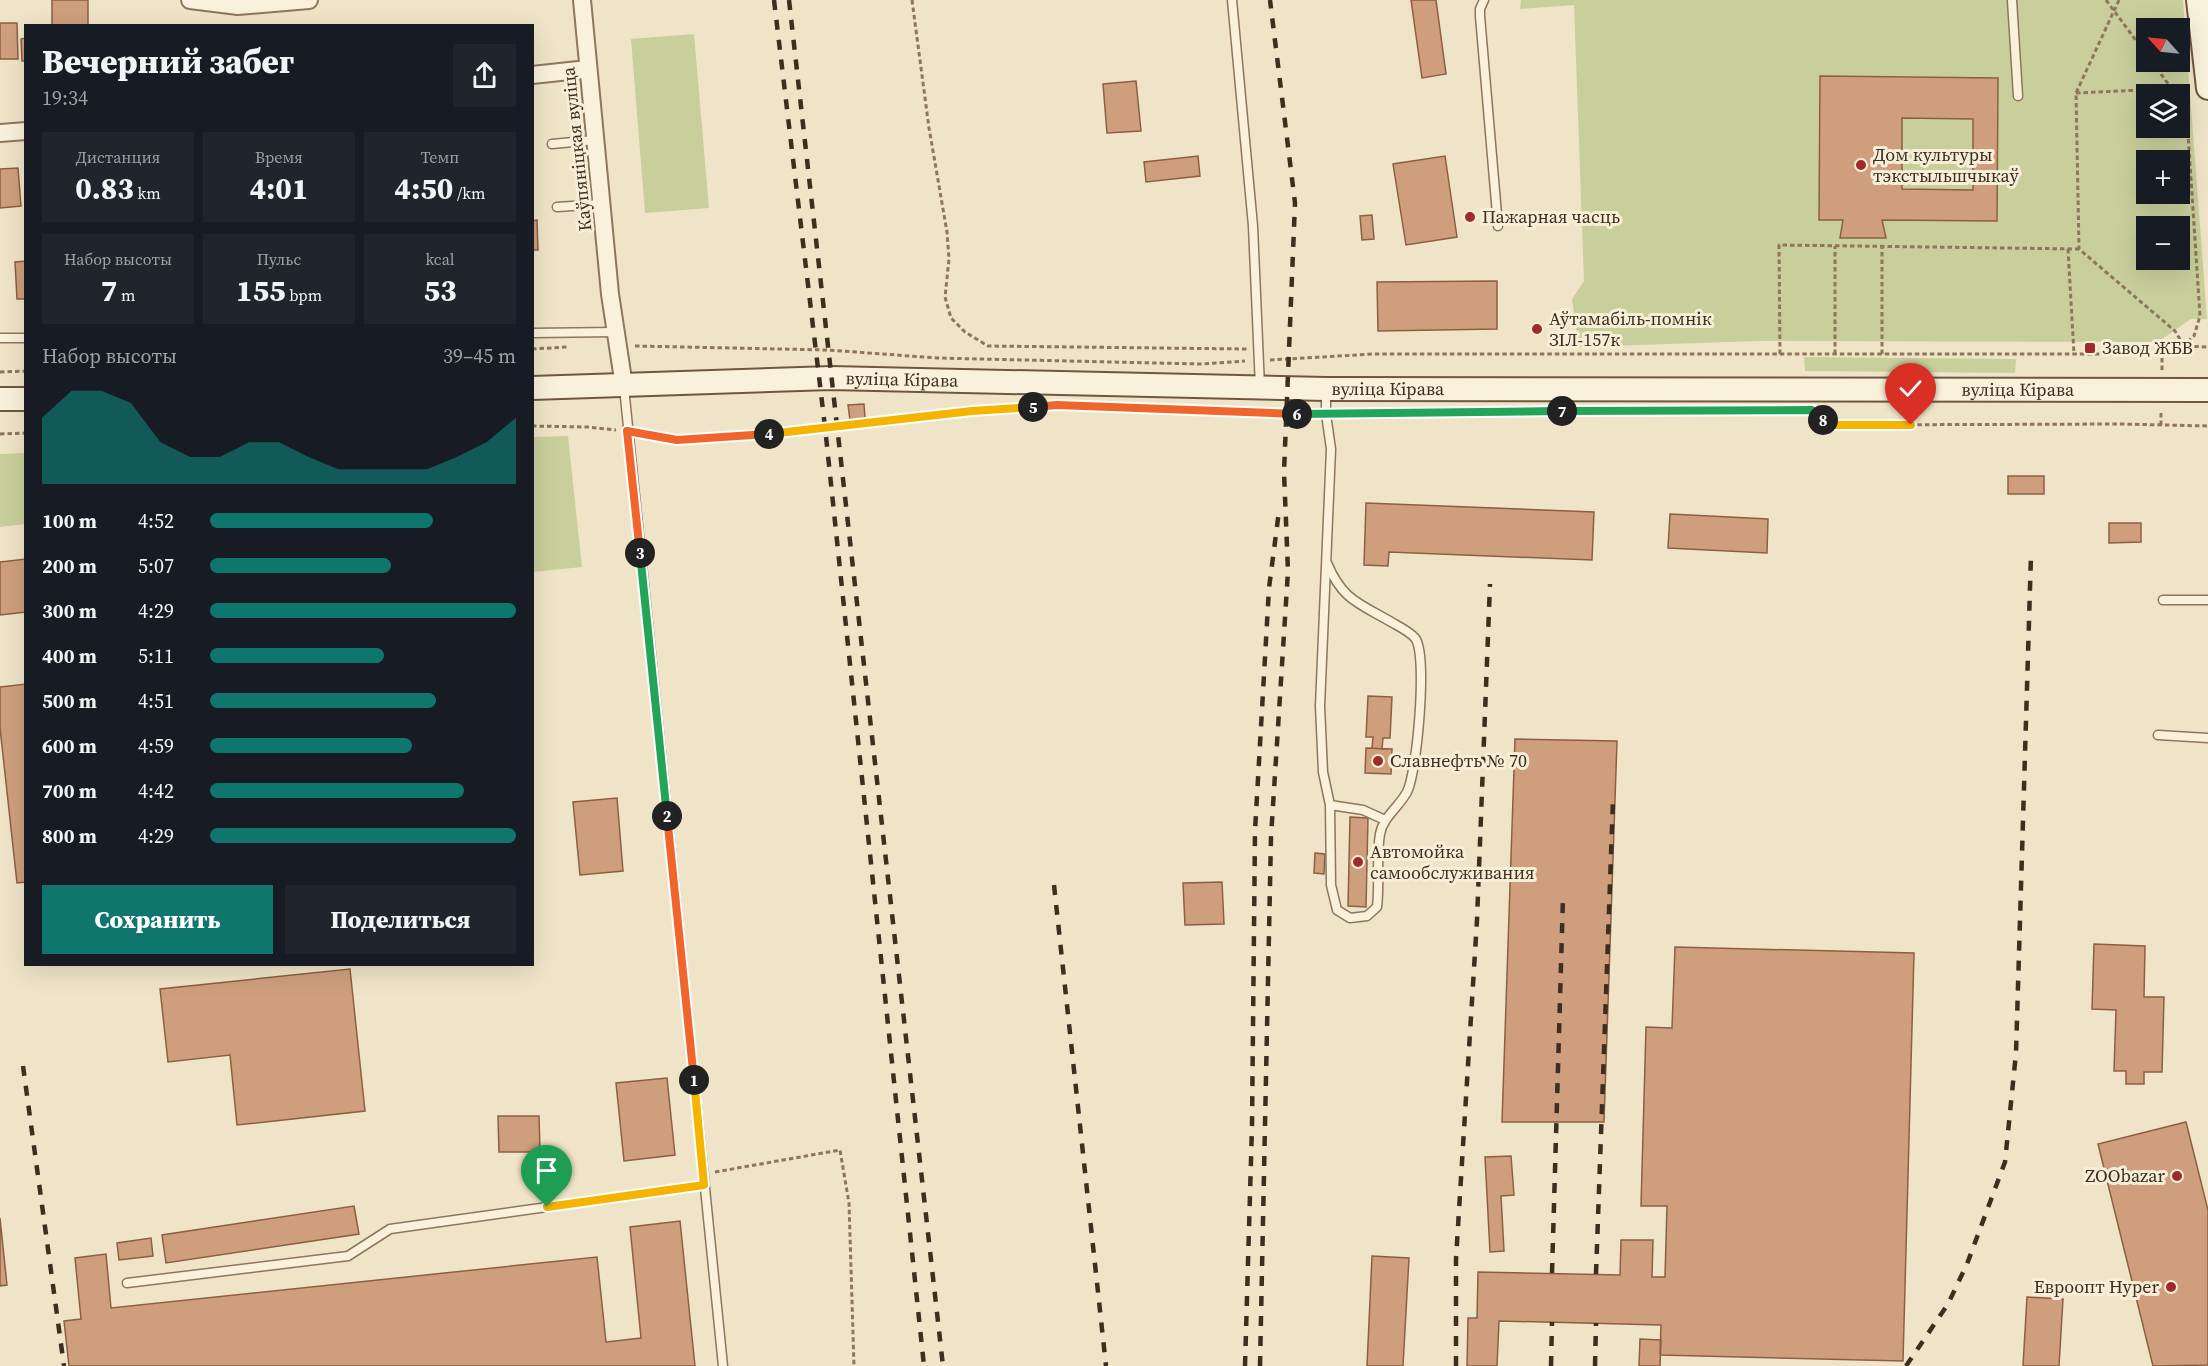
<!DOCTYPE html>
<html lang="ru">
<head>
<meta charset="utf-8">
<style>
  :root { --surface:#171b24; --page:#20242c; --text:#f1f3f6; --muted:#9ea1a6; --accent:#0f766e }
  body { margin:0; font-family:"Source Serif 4",serif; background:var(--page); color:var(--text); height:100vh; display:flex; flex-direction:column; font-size:22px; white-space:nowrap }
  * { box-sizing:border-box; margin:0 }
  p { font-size:20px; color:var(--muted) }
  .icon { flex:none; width:33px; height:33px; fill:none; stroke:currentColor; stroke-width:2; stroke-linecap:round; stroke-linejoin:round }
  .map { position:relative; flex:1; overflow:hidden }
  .side { position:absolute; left:24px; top:24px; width:510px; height:942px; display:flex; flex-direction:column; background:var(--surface); border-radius:0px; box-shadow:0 6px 24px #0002 }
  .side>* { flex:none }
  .needle { width:39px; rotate:297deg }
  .tools { position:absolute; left:2136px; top:18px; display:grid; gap:12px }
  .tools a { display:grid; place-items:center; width:54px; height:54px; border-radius:0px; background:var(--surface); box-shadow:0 6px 24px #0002; font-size:30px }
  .pin { position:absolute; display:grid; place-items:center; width:51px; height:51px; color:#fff; margin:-62px -26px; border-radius:50% 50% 50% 0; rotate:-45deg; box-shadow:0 0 6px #0007 }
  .pin .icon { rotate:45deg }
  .km { position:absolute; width:30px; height:30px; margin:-15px; border-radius:50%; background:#222; color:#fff; font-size:16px; line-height:30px; text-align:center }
  .round { display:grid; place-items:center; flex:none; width:63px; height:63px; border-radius:0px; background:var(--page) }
  .summary { display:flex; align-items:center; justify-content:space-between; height:102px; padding:0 18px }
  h1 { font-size:33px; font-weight:800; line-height:45px }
  .figures { display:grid; grid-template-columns:repeat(3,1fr); gap:9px; height:102px; padding:6px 18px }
  .figures div { display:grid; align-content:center; border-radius:0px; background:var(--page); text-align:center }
  .figures b { font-size:30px; font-weight:800 }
  .figures small { font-size:16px; font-weight:400 }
  .figures p { font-size:16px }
  .chart { height:168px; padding:12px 18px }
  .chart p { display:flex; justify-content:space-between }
  .chart svg { width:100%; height:108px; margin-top:6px; fill:var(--accent); opacity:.7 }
  .primary-button { display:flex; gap:12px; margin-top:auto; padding:12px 18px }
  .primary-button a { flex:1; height:69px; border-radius:0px; background:var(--accent); color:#fff; font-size:24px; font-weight:800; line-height:69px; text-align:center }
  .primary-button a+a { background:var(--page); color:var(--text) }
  ul { padding:0 18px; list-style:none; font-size:20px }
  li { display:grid; grid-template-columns:96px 72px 1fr; align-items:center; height:45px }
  li i { height:15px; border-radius:8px; background:var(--accent) }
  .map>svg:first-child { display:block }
</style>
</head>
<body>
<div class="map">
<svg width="2208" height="1366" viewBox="0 0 2208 1366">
  <rect width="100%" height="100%" fill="#f0e4c8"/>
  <path fill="#c9cf9b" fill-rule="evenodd" d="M 1521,0 L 2183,0 L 2207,319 L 2191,319 L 2158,342 L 1760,341 L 1579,347 L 1572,299 L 1584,281 L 1574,5 L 1520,9 ZM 2146,28 L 2180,28 L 2180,62 L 2146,62 ZM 2146,94 L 2180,94 L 2180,128 L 2146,128 ZM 2146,160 L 2180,160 L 2180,194 L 2146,194 ZM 2146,226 L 2180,226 L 2180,260 L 2146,260 Z
    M 694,34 L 709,208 L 645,213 L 631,39 Z
    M 1804,357 L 2016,359 L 2015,373 L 1805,371 Z
    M 568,436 L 582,567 L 533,572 L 533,437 Z
    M 25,453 L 25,524 L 0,527 L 0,454 Z"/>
  <path fill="#cf9f7d" stroke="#8d5f41" stroke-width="1.5" fill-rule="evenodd" d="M 52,0 L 88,0 L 88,26 L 52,26 Z
    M 1411,0 L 1436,0 L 1446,74 L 1422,78 Z
    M 0,23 L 17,23 L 18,59 L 0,59 Z
    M 26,38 L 26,61 L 22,61 L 21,39 Z
    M 1820,76 L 1998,78 L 1997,221 L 1882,220 L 1886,238 L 1840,238 L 1843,220 L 1819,220 ZM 1902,118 L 1973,119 L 1973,190 L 1902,189 Z
    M 1136,81 L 1141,131 L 1107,133 L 1103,84 Z
    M 1198,156 L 1200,176 L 1146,182 L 1144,162 Z
    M 1445,156 L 1457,237 L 1406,245 L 1393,164 Z
    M 18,168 L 21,206 L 0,208 L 0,169 Z
    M 1372,215 L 1374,239 L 1362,240 L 1360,216 Z
    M 537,220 L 538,250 L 532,250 L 532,221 Z
    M 26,261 L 26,299 L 17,299 L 15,262 Z
    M 1497,281 L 1497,329 L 1378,331 L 1377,282 Z
    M 864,404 L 865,418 L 850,420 L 848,405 Z
    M 2008,476 L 2044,476 L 2044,494 L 2008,494 Z
    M 1366,503 L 1594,512 L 1592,560 L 1389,552 L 1388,566 L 1364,565 Z
    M 1670,514 L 1768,519 L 1767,553 L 1668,548 Z
    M 2109,523 L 2141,523 L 2141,542 L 2109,543 Z
    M 26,559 L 26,612 L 0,615 L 0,562 Z
    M 26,684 L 26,882 L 17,883 L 0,728 L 0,687 Z
    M 1368,696 L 1392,697 L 1390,738 L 1383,738 L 1382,749 L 1372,748 L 1373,737 L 1366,737 Z
    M 1515,739 L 1617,741 L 1604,1122 L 1502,1122 Z
    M 1366,748 L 1392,749 L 1391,774 L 1365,773 Z
    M 617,798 L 623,871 L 580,875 L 573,802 Z
    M 1350,817 L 1368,818 L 1366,907 L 1348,906 Z
    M 1315,853 L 1325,854 L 1324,874 L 1314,873 Z
    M 1222,882 L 1224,924 L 1185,925 L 1183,883 Z
    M 2094,944 L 2145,946 L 2144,997 L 2164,997 L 2162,1072 L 2144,1072 L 2144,1084 L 2126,1084 L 2126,1071 L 2114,1071 L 2116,1010 L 2092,1009 Z
    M 1675,947 L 1914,953 L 1903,1361 L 1660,1355 L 1661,1325 L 1499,1321 L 1497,1366 L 1467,1366 L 1468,1318 L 1477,1318 L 1478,1272 L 1620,1275 L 1621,1240 L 1653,1240 L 1652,1277 L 1665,1277 L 1667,1206 L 1641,1206 L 1646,1027 L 1672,1028 Z
    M 350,969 L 365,1111 L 237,1125 L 230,1055 L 168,1062 L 160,989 Z
    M 667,1078 L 675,1155 L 624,1161 L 616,1083 Z
    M 498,1116 L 539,1116 L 540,1152 L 499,1152 Z
    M 2186,1122 L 2208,1210 L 2208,1365 L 2153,1366 L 2098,1144 Z
    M 1511,1156 L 1514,1195 L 1501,1196 L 1504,1251 L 1490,1252 L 1485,1157 Z
    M 354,1206 L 359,1234 L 166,1263 L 162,1235 Z
    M 0,1218 L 7,1285 L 0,1286 Z
    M 680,1221 L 695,1366 L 69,1366 L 64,1321 L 81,1319 L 75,1258 L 106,1254 L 111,1308 L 597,1257 L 606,1342 L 641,1338 L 630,1227 Z
    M 151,1238 L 153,1256 L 119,1260 L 117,1243 Z
    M 1372,1256 L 1409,1258 L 1403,1366 L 1367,1366 Z
    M 2027,1297 L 2063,1299 L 2059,1366 L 2023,1366 Z
    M 1640,1339 L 1661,1340 L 1660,1366 L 1639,1366 Z"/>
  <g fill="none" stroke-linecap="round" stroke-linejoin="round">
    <g stroke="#8d765c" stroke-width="11">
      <path id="lane" d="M 1232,0 L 1253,226 L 1260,387
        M 1484,0 L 1480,9 L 1480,16 L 1498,226
        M 2012,0 L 2018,96
        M 552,144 L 595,140
        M 557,207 L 602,204
        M 532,333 L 616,332
        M 0,338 L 26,338
        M 624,387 L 723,1366
        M 1326,390 L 1326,414 L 1331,449 L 1320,706 L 1323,772 L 1330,805 L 1331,885 L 1337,910 L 1350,918 L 1367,916 L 1377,907 C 1380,883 1376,857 1380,834 C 1383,817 1399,807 1407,792 C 1417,773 1428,654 1415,638 C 1410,632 1400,627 1393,623 C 1359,603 1343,601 1327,563
        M 2163,600 L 2208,600
        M 2158,735 L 2208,738
        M 1330,805 L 1363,810 L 1385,820
        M 127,1283 L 348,1256 L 390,1229 L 704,1185"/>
    </g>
    <g stroke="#8d765c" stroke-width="20">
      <path id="street" d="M 190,0 L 238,6 L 309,0
        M 582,0 L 610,294 L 624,386
        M 532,75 L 588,69
        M 0,133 L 26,131"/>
    </g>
    <g stroke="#6f573f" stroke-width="26">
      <g id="secondary">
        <path d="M 2198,0 L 2208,88"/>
        <path id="s1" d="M 532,388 L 831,378 L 1326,389 L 2208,390"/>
        <path d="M 0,399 L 26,399"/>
      </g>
    </g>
    <path stroke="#8d765c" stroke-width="3" stroke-dasharray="4.5 3" stroke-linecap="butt" d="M 912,0 L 929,128 L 947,232 L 949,259 L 945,297 L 951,318 L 965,332 L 988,346 L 1247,349
      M 2106,0 L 2146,54
      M 2119,0 L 2076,93 L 2079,249 L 2175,331 L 2184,346 L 2208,347
      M 2152,62 L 2172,89
      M 2076,93 L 2185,88
      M 2068,249 L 2074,354
      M 635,346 L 828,350 L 937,358 L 1200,364 L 1245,361
      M 532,349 L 568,347
      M 1780,354 L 1779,245 L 2079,249
      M 1835,354 L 1835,246
      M 1882,354 L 1882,247
      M 1270,360 L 1373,354 L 2174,354 L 2194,336 L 2200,316 L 2185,88
      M 2162,370 L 2162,354
      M 0,372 L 26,371
      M 1811,409 L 1829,425 L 2122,424 L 2208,426
      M 1337,414 L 1471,411
      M 2161,425 L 2161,410
      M 532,426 L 588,427 L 616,430
      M 0,434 L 26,433
      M 641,434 L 677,440 L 782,433 L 972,411 L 1057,405 L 1315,414
      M 715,1172 L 840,1150 L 849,1203 L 854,1366"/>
    <use href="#lane" stroke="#faf1dc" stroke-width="8"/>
    <use href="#street" stroke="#faf1dc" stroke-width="16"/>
    <use href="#secondary" stroke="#faf1dc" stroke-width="22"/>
    <path stroke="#3d2e20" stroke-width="4.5" stroke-dasharray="10 10" stroke-linecap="butt" d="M 774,0 L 825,427 L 924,1366
      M 789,0 L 943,1366
      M 1054,885 L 1106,1366
      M 23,1066 L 64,1366
      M 1552,1273 L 1563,897
      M 1596,1274 L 1613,799
      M 1245,1366 L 1252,1126 L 1255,831 L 1269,588 L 1279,511
      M 1260,1366 L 1271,837 L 1288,571 L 1284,472 L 1295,203 L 1270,0
      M 1456,1366 L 1456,1259 L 1477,920 L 1490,584
      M 1551,1366 L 1552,1322
      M 1595,1366 L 1596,1323
      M 1906,1366 L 1948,1304 L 1967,1264 L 2005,1162 L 2016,1053 L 2031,555"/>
  </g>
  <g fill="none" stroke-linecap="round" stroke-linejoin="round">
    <g stroke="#fff" stroke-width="12">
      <path id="split-1" d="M 547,1207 L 704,1185 L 694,1080"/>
    </g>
    <g stroke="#fff" stroke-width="12">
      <path id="split-2" d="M 667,816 L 694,1080"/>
    </g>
    <g stroke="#fff" stroke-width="12">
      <path id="split-3" d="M 640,553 L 667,816"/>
    </g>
    <g stroke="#fff" stroke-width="12">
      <path id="split-4" d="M 640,553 L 627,431 L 677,440 L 769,434"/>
    </g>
    <g stroke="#fff" stroke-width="12">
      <path id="split-5" d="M 769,434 L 972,411 L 1033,407"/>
    </g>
    <g stroke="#fff" stroke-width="12">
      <path id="split-6" d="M 1033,407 L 1057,405 L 1297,414"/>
    </g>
    <g stroke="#fff" stroke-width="12">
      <path id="split-7" d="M 1297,414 L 1562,411"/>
    </g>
    <g stroke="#fff" stroke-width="12">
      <path id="split-8" d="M 1562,411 L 1812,410 L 1823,420"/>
    </g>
    <g stroke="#fff" stroke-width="12">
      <path id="split-9" d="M 1823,420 L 1829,425 L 1911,425"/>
    </g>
    <use href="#split-1" stroke="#f5b400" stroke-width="8"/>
    <use href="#split-2" stroke="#f0652b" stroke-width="8"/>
    <use href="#split-3" stroke="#22a559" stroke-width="8"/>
    <use href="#split-4" stroke="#f0652b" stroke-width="8"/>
    <use href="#split-5" stroke="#f5b400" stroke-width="8"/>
    <use href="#split-6" stroke="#f0652b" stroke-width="8"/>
    <use href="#split-7" stroke="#22a559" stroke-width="8"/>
    <use href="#split-8" stroke="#22a559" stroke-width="8"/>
    <use href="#split-9" stroke="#f5b400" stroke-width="8"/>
  </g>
  <g fill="#9e2a2b" stroke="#f7eed8" stroke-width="2">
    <circle cx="1861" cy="165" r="6"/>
    <circle cx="1470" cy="217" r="6"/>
    <circle cx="1537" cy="329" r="6"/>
    <rect x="2084" y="342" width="12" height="12" rx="3"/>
    <circle cx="1378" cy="761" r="6"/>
    <circle cx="1358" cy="862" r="6"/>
    <circle cx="2177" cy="1176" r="6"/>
    <circle cx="2171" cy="1287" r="6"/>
  </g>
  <g text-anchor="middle" stroke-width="6" stroke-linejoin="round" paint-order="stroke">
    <g font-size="18" fill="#3d2e20" stroke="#f7eed8">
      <text transform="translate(577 149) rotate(-96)" y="6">Каўпяніцкая вуліца</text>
      <text dy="6" stroke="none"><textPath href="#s1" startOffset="370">вуліца Кірава</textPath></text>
      <text dy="6" stroke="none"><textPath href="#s1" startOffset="856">вуліца Кірава</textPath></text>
      <text dy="6" stroke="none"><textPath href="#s1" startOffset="1486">вуліца Кірава</textPath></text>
    </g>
    <g font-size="18" fill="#3d2e20" stroke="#f7eed8" text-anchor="start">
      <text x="1873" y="161">Дом культуры<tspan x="1873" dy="21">тэкстыльшчыкаў</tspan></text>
      <text x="1482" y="223">Пажарная часць</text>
      <text x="1549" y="325">Аўтамабіль-помнік<tspan x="1549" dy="21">ЗІЛ-157к</tspan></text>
      <text x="2102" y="354">Завод ЖБВ</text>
      <text x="1390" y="767">Славнефть № 70</text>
      <text x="1370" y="858">Автомойка<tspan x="1370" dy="21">самообслуживания</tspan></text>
      <text x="2165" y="1182" text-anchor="end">ZOObazar</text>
      <text x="2159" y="1293" text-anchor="end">Евроопт Hyper</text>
    </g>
  </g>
</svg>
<div class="tools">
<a><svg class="needle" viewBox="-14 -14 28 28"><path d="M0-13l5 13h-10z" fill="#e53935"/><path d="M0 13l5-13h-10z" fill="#9ea1a6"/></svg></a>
<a><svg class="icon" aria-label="layers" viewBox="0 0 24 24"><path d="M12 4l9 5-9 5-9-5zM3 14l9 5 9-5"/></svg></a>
<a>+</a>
<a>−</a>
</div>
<div class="pin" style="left:547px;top:1207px;background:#1e9e55"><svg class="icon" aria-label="arrive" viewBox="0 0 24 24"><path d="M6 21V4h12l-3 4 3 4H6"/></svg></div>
<div class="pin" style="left:1911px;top:425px;background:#d93025"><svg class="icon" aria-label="check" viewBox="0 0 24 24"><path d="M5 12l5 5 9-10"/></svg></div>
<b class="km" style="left:694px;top:1080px">1</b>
<b class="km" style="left:667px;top:816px">2</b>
<b class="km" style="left:640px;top:553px">3</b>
<b class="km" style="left:769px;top:434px">4</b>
<b class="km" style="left:1033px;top:407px">5</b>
<b class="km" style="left:1297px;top:414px">6</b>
<b class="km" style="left:1562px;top:411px">7</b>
<b class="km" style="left:1823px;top:420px">8</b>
<section class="side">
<div class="summary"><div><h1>Вечерний забег</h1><p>19:34</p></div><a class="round"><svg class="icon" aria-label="share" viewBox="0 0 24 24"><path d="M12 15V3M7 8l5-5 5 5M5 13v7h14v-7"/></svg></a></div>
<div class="figures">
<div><p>Дистанция</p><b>0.83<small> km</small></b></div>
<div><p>Время</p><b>4:01</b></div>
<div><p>Темп</p><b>4:50<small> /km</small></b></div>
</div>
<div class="figures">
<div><p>Набор высоты</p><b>7<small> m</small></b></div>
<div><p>Пульс</p><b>155<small> bpm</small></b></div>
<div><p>kcal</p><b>53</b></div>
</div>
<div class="chart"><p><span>Набор высоты</span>39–45 m</p>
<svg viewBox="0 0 160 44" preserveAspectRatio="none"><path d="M0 44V17L10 6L20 6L30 11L40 27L50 33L60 33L70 27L80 27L90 33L100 38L110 38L120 38L130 38L140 33L150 27L160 17V44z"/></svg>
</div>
<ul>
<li><b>100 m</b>4:52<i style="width:73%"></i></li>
<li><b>200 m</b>5:07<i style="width:59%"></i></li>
<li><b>300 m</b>4:29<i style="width:100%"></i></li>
<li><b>400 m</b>5:11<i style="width:57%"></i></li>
<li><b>500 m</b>4:51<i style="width:74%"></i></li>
<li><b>600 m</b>4:59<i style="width:66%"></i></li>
<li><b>700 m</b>4:42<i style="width:83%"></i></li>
<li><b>800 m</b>4:29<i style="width:100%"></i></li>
</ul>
<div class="primary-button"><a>Сохранить</a><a>Поделиться</a></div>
</section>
</div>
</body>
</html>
